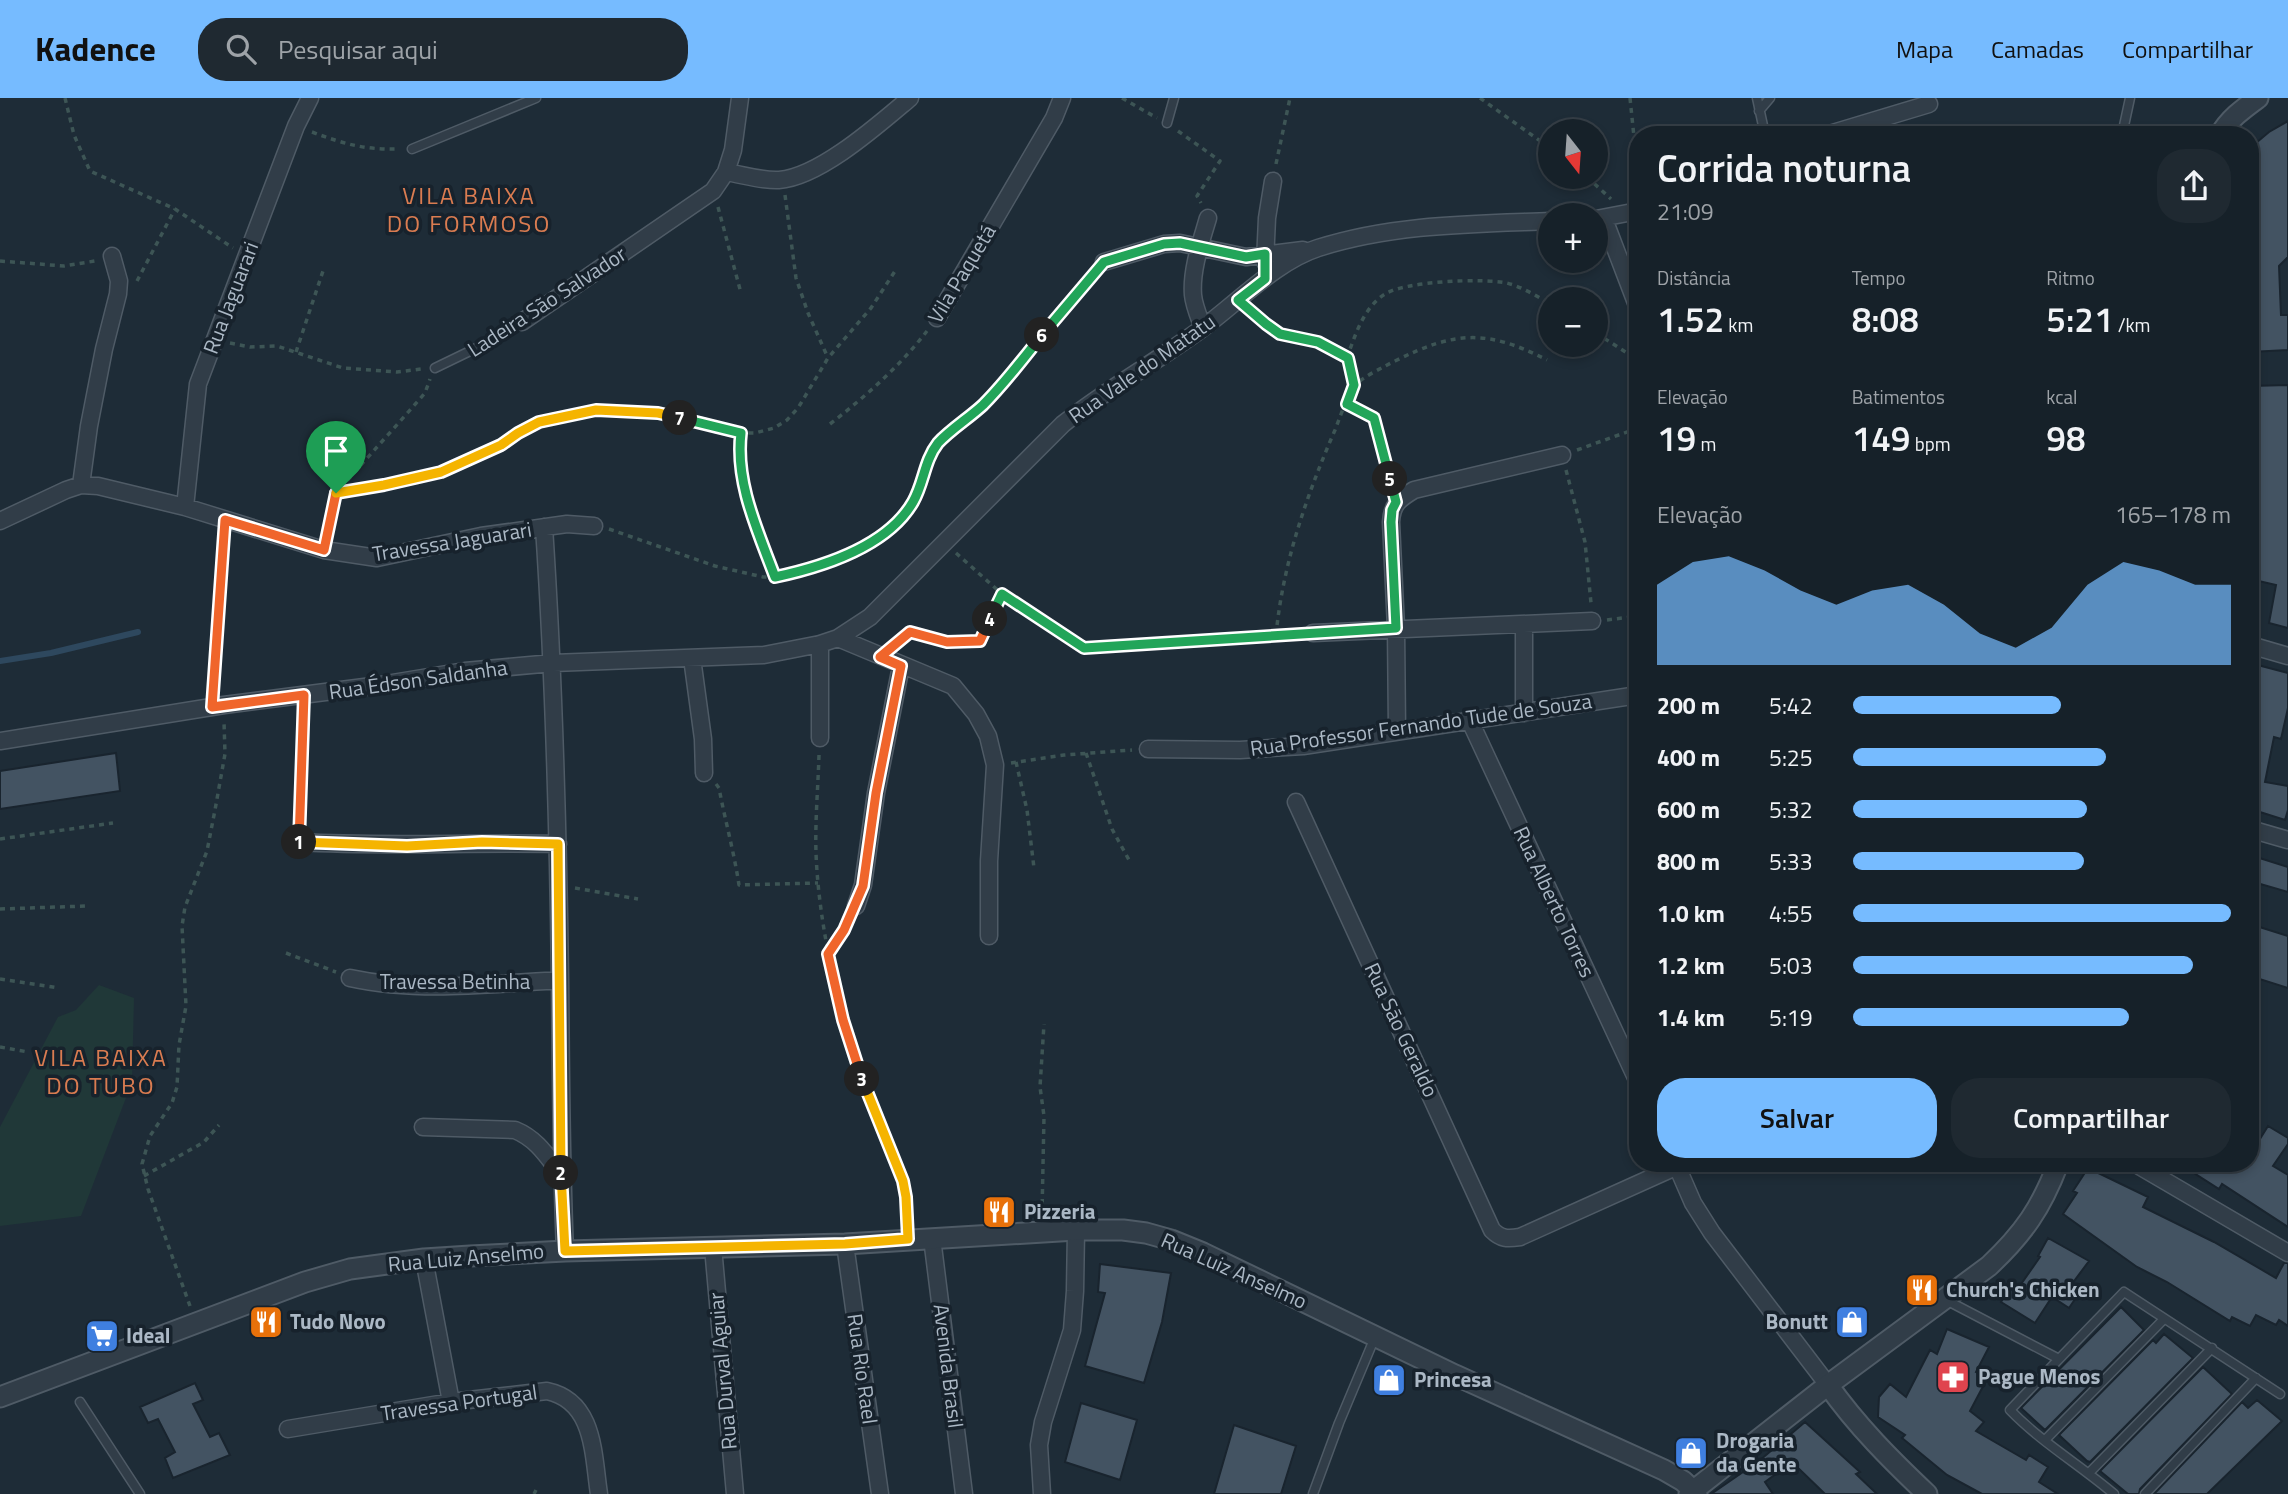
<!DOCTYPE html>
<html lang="pt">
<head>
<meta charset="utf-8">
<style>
  :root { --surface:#162129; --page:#1f2931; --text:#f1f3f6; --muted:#9ea3a8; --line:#353e46; --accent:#76bbff }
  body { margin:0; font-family:"Titillium Web",sans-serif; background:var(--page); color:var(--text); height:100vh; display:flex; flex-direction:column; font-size:26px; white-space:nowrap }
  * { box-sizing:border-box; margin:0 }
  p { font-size:23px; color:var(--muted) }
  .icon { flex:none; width:38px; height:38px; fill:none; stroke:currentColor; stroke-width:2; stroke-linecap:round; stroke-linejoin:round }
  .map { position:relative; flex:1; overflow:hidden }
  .sheet { position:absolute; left:1629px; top:28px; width:630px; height:1046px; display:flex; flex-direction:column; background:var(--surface); border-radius:28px; box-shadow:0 4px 10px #0003,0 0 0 2px var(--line) }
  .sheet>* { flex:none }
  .needle { width:46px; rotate:163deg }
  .controls { position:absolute; left:1538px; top:21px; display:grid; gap:14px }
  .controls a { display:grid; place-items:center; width:70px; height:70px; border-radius:50%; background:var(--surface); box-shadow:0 4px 10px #0003,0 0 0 2px var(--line); font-size:35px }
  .pin { position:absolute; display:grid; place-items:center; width:60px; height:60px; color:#fff; margin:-72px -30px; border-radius:50% 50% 50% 0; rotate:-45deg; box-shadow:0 0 7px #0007 }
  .pin .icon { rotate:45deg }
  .km { position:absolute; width:35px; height:35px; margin:-18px; border-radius:50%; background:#222; color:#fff; font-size:19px; line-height:35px; text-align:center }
  .round { display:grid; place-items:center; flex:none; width:74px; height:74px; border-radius:28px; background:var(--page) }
  .head { display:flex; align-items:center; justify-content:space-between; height:119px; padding:0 28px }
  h1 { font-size:38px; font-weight:600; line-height:52px }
  .metrics { display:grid; grid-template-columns:repeat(3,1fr); gap:10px; height:119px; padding:7px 28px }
  .metrics div { display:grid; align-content:center }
  .metrics b { font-size:35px; font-weight:600 }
  .metrics small { font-size:19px; font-weight:400 }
  .metrics p { font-size:19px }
  .chart { height:196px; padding:14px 28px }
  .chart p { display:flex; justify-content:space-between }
  .chart svg { width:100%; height:126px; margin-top:7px; fill:var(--accent); opacity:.7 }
  .button { display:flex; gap:14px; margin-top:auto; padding:14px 28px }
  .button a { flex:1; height:80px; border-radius:28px; background:var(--accent); color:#111; font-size:28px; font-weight:600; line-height:80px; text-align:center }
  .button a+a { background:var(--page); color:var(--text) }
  ul { padding:0 28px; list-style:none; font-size:23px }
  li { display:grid; grid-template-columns:112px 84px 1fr; align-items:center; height:52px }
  li i { height:18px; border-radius:9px; background:var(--accent) }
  header { display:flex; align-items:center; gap:42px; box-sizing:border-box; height:98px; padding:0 35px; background:var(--accent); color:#111 }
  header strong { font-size:33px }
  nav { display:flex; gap:38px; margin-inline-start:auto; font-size:24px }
  .search { width:490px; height:63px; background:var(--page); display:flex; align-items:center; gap:18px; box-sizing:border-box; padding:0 24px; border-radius:28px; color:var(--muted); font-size:26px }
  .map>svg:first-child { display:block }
</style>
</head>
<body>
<header>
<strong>Kadence</strong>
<div class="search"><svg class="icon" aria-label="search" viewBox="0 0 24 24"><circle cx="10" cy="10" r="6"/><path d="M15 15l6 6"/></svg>Pesquisar aqui</div>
<nav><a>Mapa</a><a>Camadas</a><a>Compartilhar</a></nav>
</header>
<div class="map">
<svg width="2288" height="1396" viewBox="0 0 2288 1396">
  <rect width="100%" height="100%" fill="#1e2c37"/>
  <path fill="#203838" d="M 99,887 L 134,900 L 132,984 L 81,1118 L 0,1128 L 0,1029 L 58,919 L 76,912 Z"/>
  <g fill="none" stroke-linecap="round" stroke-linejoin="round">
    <path stroke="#2e485e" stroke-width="6" d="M 0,563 L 51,555 L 138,534"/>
  </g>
  <path fill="#435362" stroke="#19242e" stroke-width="2" d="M 2288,23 L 2288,159 L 2279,168 L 2281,217 L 2288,217 L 2288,252 L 2250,254 L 2250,50 L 2269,34 Z
    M 2288,287 L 2288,530 L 2269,525 L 2276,487 L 2250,481 L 2250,288 Z
    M 2250,565 L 2288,575 L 2288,610 L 2281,641 L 2274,639 L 2265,684 L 2288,688 L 2288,712 L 2285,722 L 2260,714 L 2258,720 L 2250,720 Z
    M 116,655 L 120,693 L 0,711 L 0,673 Z
    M 2250,757 L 2288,769 L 2288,794 L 2250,783 Z
    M 2250,826 L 2288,838 L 2288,890 L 2250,878 Z
    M 2268,1028 L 2288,1040 L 2288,1046 L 2273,1068 L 2288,1077 L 2288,1129 L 2222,1086 L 2219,1091 L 2180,1066 L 2250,1066 L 2250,1057 Z
    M 2088,1070 L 2148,1099 L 2143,1109 L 2214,1144 L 2276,1180 L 2284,1165 L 2288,1165 L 2288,1228 L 2279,1222 L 2276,1227 L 2256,1217 L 2250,1228 L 2232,1219 L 2230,1223 L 2167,1184 L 2137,1169 L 2063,1116 L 2077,1095 L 2073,1093 Z
    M 2048,1140 L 2089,1163 L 2072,1186 L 2082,1191 L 2069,1210 L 2052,1199 L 2035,1225 L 2001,1204 L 2014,1185 L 2019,1189 L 2040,1159 L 2038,1158 Z
    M 1100,1166 L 1171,1175 L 1162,1224 L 1144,1285 L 1085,1268 L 1105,1195 L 1098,1194 Z
    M 2121,1209 L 2144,1232 L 2045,1332 L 2021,1310 Z
    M 1947,1231 L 1989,1249 L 1976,1274 L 1988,1279 L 1970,1313 L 1984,1324 L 1976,1333 L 2026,1362 L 2029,1357 L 2048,1369 L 2039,1384 L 2058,1396 L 1982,1396 L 1947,1377 L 1902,1340 L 1905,1337 L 1878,1319 L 1879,1299 L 1890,1286 L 1906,1299 L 1930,1252 L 1937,1256 Z
    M 2164,1236 L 2193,1260 L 2090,1364 L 2087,1363 L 2059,1337 L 2153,1242 L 2156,1245 Z
    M 2203,1269 L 2232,1296 L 2140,1391 L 2139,1396 L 2128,1396 L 2100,1373 Z
    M 195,1285 L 203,1302 L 193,1306 L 210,1339 L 219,1335 L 230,1357 L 173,1380 L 165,1360 L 175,1354 L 158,1321 L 148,1325 L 140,1309 Z
    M 2257,1302 L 2282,1323 L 2207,1396 L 2154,1396 L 2242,1304 L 2248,1310 Z
    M 1081,1305 L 1137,1322 L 1120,1382 L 1065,1364 Z
    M 1805,1324 L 1860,1374 L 1856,1376 L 1877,1396 L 1825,1396 L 1792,1364 L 1765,1384 L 1773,1396 L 1711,1396 L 1759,1363 Z
    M 1234,1327 L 1296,1348 L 1281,1396 L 1214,1396 Z"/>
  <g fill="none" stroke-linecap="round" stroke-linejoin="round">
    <g stroke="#4f5b66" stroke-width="11">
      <path id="service" d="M 1757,0 L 1765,37
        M 1759,13 L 1770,0
        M 1167,25 L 1174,0
        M 2122,37 L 2130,0
        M 412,51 L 536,0
        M 435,270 L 499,239 L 522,224
        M 843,922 L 872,1006 L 903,1083 L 906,1099 L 907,1141
        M 1946,1202 L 2059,1261 L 2124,1194 L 2280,1296
        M 2059,1261 L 2010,1312 C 2041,1344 2080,1367 2114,1396
        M 80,1304 L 140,1396
        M 2045,1342 L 2164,1221
        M 2089,1375 L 2212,1250
        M 1313,1396 L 1339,1325 L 1375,1239
        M 2145,1396 L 2256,1280"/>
    </g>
    <g stroke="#4f5b66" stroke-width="19">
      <path id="minor" d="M 1826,37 L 1929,6
        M 726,74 C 744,77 762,83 779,82 C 820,79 879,26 910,0
        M 1596,121 L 1638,113
        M 1604,121 L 1638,210
        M 1104,164 L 1164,146 L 1180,145 L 1246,159 L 1303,152
        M 1265,164 L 1267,120 L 1273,83
        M 937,220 L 1054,20 L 1062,0
        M 522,224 L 713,93 L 726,74 L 733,52 L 740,0
        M 1203,230 C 1199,219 1194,208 1193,197 C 1191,172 1201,144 1208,120
        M 81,387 L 89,328 L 104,251 L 118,196 L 119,183 L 112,158
        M 185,409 L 198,286 L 296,28 L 310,0
        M 0,423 L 66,392 L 81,387 L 98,388 L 185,409 L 324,452 L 377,460 L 481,438 L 567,426 L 594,428
        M 544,429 C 554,579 558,730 560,881 C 561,972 561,1062 565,1153
        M 1313,535 L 1592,523
        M 838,540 L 953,588 L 976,616 L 988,638 L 995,667 L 989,763 L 989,838
        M 2250,547 L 2288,558
        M 692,560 L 703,641 L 704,675
        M 1524,615 L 1524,526
        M 1470,623 L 1638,984
        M 1397,633 L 1396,530 L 1391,424 C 1392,406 1399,401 1414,392 L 1562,357
        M 820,640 L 820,546
        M 0,643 L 224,607 L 380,587 L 465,573 L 553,565 L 764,557 L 820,546 L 838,540 L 870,519 L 1063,326 C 1108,290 1158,263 1204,229 C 1238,204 1277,163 1318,150 C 1393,126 1472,126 1550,123
        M 1148,651 L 1240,652 L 1303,648 L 1638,597
        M 1296,704 L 1492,1132 C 1501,1141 1507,1141 1520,1139 L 1682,1066
        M 2250,731 L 2288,742
        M 299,744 C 385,749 471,744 558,746
        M 856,808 L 863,787 L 876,695 L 901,568
        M 350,880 C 418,895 491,886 560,882
        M 423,1029 L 515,1032 C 537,1041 547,1058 561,1076
        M 1676,1066 L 1693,1105 L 1712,1135 L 1828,1287
        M 2136,1066 L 2288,1155
        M 932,1140 L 964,1396
        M 845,1146 L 880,1396
        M 713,1149 L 735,1396
        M 424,1161 L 451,1304
        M 288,1331 L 451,1304 L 547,1293 C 595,1303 593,1357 599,1396
        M 1042,1396 L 1039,1347 L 1043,1324 L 1072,1232 L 1075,1193 L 1076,1132"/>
    </g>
    <g stroke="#4f5b66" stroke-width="23">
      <path id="tertiary" d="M 2220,37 C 2229,21 2243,11 2258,0
        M 1828,1287 C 1857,1328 1891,1362 1927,1396
        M 0,1299 L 305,1184 L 350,1171 L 424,1161 L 470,1158 L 565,1153 L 845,1146 L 1076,1132 L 1123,1132 L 1146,1135 L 1171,1142 L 1203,1155 L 1455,1277 L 1664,1372 L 1683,1383 L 1697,1396
        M 1689,1396 L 1828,1287 L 1989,1168 C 2024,1135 2041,1110 2058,1066"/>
    </g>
    <path stroke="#3d5555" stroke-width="3.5" stroke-dasharray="5 5" stroke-linecap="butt" d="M 65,0 L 74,37 L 90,73 L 175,111 L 233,150
      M 1122,0 L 1157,20
      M 1480,0 L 1550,50
      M 1630,0 L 1638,78
      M 1178,33 L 1220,63 L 1197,98 L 1201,105
      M 312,34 C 344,46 365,52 399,51
      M 1276,66 L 1290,0
      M 1587,79 L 1611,101
      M 785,97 L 796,180 L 808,215 L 828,260
      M 718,109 L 741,195
      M 0,163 L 64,168 L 95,163
      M 137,183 L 175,111
      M 1251,213 L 1280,236 L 1318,244 L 1347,260 L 1354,287
      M 1596,235 L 1638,262
      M 230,245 L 250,249 L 277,248 L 343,270 L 397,274 L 421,271
      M 296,254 L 324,170
      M 1347,260 C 1355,237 1364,209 1385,196 C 1405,183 1483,180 1507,185 C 1522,189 1537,198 1550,206
      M 1347,306 L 1374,320 L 1392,386
      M 830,326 C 866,298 899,269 927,233
      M 741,335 C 735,385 758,434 775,479
      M 1577,352 L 1638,330
      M 1566,372 L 1585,444 L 1591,505
      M 336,395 C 382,388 428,381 471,362 C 481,358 491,353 500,348 C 513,340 525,328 541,324 C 611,304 673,315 741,335 L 755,335 L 774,330 L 787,322 L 798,310 L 828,260 L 871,210 L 897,170
      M 609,431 L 715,468 L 763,479 L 775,479 L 814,471 L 853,453 L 877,441 L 903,418 L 913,405 L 920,388 L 925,366 L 939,345 L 1004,286 L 1093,176
      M 327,437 L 336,395 L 411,311 L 425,295 L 430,281
      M 956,455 L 1002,496
      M 1607,522 L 1638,518
      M 1276,537 C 1283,465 1306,399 1335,332 C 1339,322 1348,296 1354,288 C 1361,280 1385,268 1395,263 C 1455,233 1487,231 1547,262
      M 895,546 L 910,534 L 947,544 L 980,543 L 1002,496 L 1084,550 L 1297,536
      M 214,591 L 224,438
      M 1086,655 L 1112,731 L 1129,762
      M 819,657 C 818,690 815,723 816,755 C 818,808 828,858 840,910
      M 1016,664 L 1027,712 L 1034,770
      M 1011,665 L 1064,657 L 1132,652
      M 716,686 L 719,690 C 725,722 734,754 739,787 L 818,785
      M 299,728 L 304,613
      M 0,741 L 113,725
      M 575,790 L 638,801
      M 0,811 L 87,808
      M 829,854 L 849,823
      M 286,855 L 336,874
      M 0,881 L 59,890
      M 0,949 L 28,954
      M 144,1078 L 204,1044 L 219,1027
      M 1042,1116 L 1044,1018 L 1040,989 L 1044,926
      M 190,1208 L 148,1091 L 142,1066 L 150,1038 L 172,1005 L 177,989 L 179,947 L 186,908 L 182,828 L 185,809 L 207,753 L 215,712 L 225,656 L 224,624
      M 534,1396 L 536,1392"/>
    <use href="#service" stroke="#313d48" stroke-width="8"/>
    <use href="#minor" stroke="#313d48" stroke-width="16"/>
    <use href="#tertiary" stroke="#313d48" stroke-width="19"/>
  </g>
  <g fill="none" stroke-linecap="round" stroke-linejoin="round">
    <g stroke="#fff" stroke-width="14">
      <path id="split-1" d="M 299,744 L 304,597 L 212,609 L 225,422 L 324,452 L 336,395"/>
    </g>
    <g stroke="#fff" stroke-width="14">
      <path id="split-2" d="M 299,744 L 407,748 L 482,744 L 558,746 L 561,1075"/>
    </g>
    <g stroke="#fff" stroke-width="14">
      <path id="split-3" d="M 561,1075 L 565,1153 L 845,1146 L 908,1141 L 906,1099 L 903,1083 L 862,981"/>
    </g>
    <g stroke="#fff" stroke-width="14">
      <path id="split-4" d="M 862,981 L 843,922 L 828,856 L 844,832 L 863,788 L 876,695 L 901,568 L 880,559 L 910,534 L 947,544 L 980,543 L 990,521"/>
    </g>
    <g stroke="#fff" stroke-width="14">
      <path id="split-5" d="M 990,521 L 1002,496 L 1084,550 L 1396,530 L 1391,424 L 1392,412 L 1396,404 L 1390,381"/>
    </g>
    <g stroke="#fff" stroke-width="14">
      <path id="split-6" d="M 1042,237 L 1104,164 L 1164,146 L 1180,145 L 1246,159 L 1265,156 L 1265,181 L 1238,202 L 1266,226 L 1280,236 L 1318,244 L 1348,260 L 1354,287 L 1347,306 L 1374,320 L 1390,381"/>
    </g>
    <g stroke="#fff" stroke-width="14">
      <path id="split-7" d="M 680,320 L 741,335 C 735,385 758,433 775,479 C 822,469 887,449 913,404 C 924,385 924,363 938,345 C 951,331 969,320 983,307 C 1005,285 1023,261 1042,237"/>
    </g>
    <g stroke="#fff" stroke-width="14">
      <path id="split-8" d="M 336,395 L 384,387 L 441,374 L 501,347 L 518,335 L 539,324 L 596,312 L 658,315 L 680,320"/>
    </g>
    <use href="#split-1" stroke="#f0652b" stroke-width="9"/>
    <use href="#split-2" stroke="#f5b400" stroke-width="9"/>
    <use href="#split-3" stroke="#f5b400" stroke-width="9"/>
    <use href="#split-4" stroke="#f0652b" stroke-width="9"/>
    <use href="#split-5" stroke="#22a559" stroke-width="9"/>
    <use href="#split-6" stroke="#22a559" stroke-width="9"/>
    <use href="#split-7" stroke="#22a559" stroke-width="9"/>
    <use href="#split-8" stroke="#f5b400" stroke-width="9"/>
  </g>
  <defs>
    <g id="restaurant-square" transform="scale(1.75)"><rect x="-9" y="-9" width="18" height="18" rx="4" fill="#e8710a" stroke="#17222c"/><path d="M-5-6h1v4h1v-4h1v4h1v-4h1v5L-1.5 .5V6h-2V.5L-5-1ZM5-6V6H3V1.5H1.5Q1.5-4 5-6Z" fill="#fff"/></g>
    <g id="shop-square" transform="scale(1.75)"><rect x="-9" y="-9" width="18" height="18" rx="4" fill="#3f7fe0" stroke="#17222c"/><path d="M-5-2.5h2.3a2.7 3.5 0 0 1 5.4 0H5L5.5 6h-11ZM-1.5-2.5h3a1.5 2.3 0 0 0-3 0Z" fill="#fff"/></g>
    <g id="supermarket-square" transform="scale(1.75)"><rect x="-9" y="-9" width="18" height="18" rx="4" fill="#3f7fe0" stroke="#17222c"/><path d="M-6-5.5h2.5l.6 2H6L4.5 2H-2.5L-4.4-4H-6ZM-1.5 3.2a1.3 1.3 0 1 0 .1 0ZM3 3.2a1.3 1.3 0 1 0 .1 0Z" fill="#fff"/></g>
    <g id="pharmacy-square" transform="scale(1.75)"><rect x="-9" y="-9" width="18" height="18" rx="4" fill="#e0444e" stroke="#17222c"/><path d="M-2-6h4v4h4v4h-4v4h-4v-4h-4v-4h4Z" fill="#fff"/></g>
  </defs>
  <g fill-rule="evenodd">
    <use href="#restaurant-square" x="999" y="1114"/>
    <use href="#restaurant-square" x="1922" y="1192"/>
    <use href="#restaurant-square" x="266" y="1224"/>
    <use href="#shop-square" x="1852" y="1224"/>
    <use href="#supermarket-square" x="102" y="1238"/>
    <use href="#pharmacy-square" x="1953" y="1279"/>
    <use href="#shop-square" x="1389" y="1282"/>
    <use href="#shop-square" x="1691" y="1355"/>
  </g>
  <g text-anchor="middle" stroke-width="7" stroke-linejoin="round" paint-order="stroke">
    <g font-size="21" fill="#abb8c5" stroke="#17222c">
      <text transform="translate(962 176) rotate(-59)" y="7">Vila Paquetá</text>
      <text transform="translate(231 200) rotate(-69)" y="7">Rua Jaguarari</text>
      <text transform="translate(547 204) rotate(-33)" y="7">Ladeira São Salvador</text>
      <text transform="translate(1142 271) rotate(-35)" y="7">Rua Vale do Matatu</text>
      <text transform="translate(452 444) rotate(-9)" y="7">Travessa Jaguarari</text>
      <text transform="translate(418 582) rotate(-8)" y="7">Rua Édson Saldanha</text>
      <text transform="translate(1421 627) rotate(-8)" y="7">Rua Professor Fernando Tude de Souza</text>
      <text transform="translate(1554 804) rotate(65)" y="7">Rua Alberto Torres</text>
      <text x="455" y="891">Travessa Betinha</text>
      <text transform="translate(1401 932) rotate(65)" y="7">Rua Sāo Geraldo</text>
      <text transform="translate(466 1160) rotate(-5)" y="7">Rua Luiz Anselmo</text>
      <text transform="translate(1234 1173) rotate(24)" y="7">Rua Luiz Anselmo</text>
      <text transform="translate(948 1268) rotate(83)" y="7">Avenida Brasil</text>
      <text transform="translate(862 1271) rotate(82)" y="7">Rua Rio Rael</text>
      <text transform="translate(723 1273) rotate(-95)" y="7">Rua Durval Aguiar</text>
      <text transform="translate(459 1305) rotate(-8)" y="7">Travessa Portugal</text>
    </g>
    <g font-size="21" font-weight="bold" fill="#abb8c5" stroke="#17222c" text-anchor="start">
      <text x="1024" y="1121">Pizzeria</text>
      <text x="1946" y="1199">Church's Chicken</text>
      <text x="290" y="1231">Tudo Novo</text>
      <text x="1828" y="1231" text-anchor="end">Bonutt</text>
      <text x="126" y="1245">Ideal</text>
      <text x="1978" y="1286">Pague Menos</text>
      <text x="1414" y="1289">Princesa</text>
      <text x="1716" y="1350">Drogaria<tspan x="1716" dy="24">da Gente</tspan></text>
    </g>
    <g font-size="24" letter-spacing="2" fill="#da7c51" stroke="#17222c">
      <text x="469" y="106">VILA BAIXA<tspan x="469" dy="28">DO FORMOSO</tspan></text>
      <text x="101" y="968">VILA BAIXA<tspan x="101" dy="28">DO TUBO</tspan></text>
    </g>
  </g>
</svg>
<div class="controls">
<a><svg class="needle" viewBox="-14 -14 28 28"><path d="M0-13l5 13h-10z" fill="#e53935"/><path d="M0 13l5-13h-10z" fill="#9ea3a8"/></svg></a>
<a>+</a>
<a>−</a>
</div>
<div class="pin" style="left:336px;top:395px;background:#1e9e55"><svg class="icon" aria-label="arrive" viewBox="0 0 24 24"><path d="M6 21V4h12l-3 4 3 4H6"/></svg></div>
<b class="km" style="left:299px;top:744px">1</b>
<b class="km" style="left:561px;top:1075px">2</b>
<b class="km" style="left:862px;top:981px">3</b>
<b class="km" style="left:990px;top:521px">4</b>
<b class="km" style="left:1390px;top:381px">5</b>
<b class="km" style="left:1042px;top:237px">6</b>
<b class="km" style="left:680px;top:320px">7</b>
<section class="sheet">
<div class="head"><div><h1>Corrida noturna</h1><p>21:09</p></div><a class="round"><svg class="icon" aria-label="share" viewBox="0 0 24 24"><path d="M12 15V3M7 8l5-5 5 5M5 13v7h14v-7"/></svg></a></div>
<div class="metrics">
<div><p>Distância</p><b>1.52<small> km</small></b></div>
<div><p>Tempo</p><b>8:08</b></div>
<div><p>Ritmo</p><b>5:21<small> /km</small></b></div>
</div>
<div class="metrics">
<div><p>Elevação</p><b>19<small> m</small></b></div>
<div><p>Batimentos</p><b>149<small> bpm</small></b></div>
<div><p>kcal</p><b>98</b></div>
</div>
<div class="chart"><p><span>Elevação</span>165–178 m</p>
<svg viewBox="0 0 160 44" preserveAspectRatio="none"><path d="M0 44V16L10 8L20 6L30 11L40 18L50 23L60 18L70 16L80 23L90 33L100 38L110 31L120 16L130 8L140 11L150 16L160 16V44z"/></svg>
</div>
<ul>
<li><b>200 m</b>5:42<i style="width:55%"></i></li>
<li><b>400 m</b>5:25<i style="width:67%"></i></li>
<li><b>600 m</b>5:32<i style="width:62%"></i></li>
<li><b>800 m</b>5:33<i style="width:61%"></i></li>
<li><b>1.0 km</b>4:55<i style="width:100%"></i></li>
<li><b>1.2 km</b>5:03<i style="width:90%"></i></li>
<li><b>1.4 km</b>5:19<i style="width:73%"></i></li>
</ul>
<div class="button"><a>Salvar</a><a>Compartilhar</a></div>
</section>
</div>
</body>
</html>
